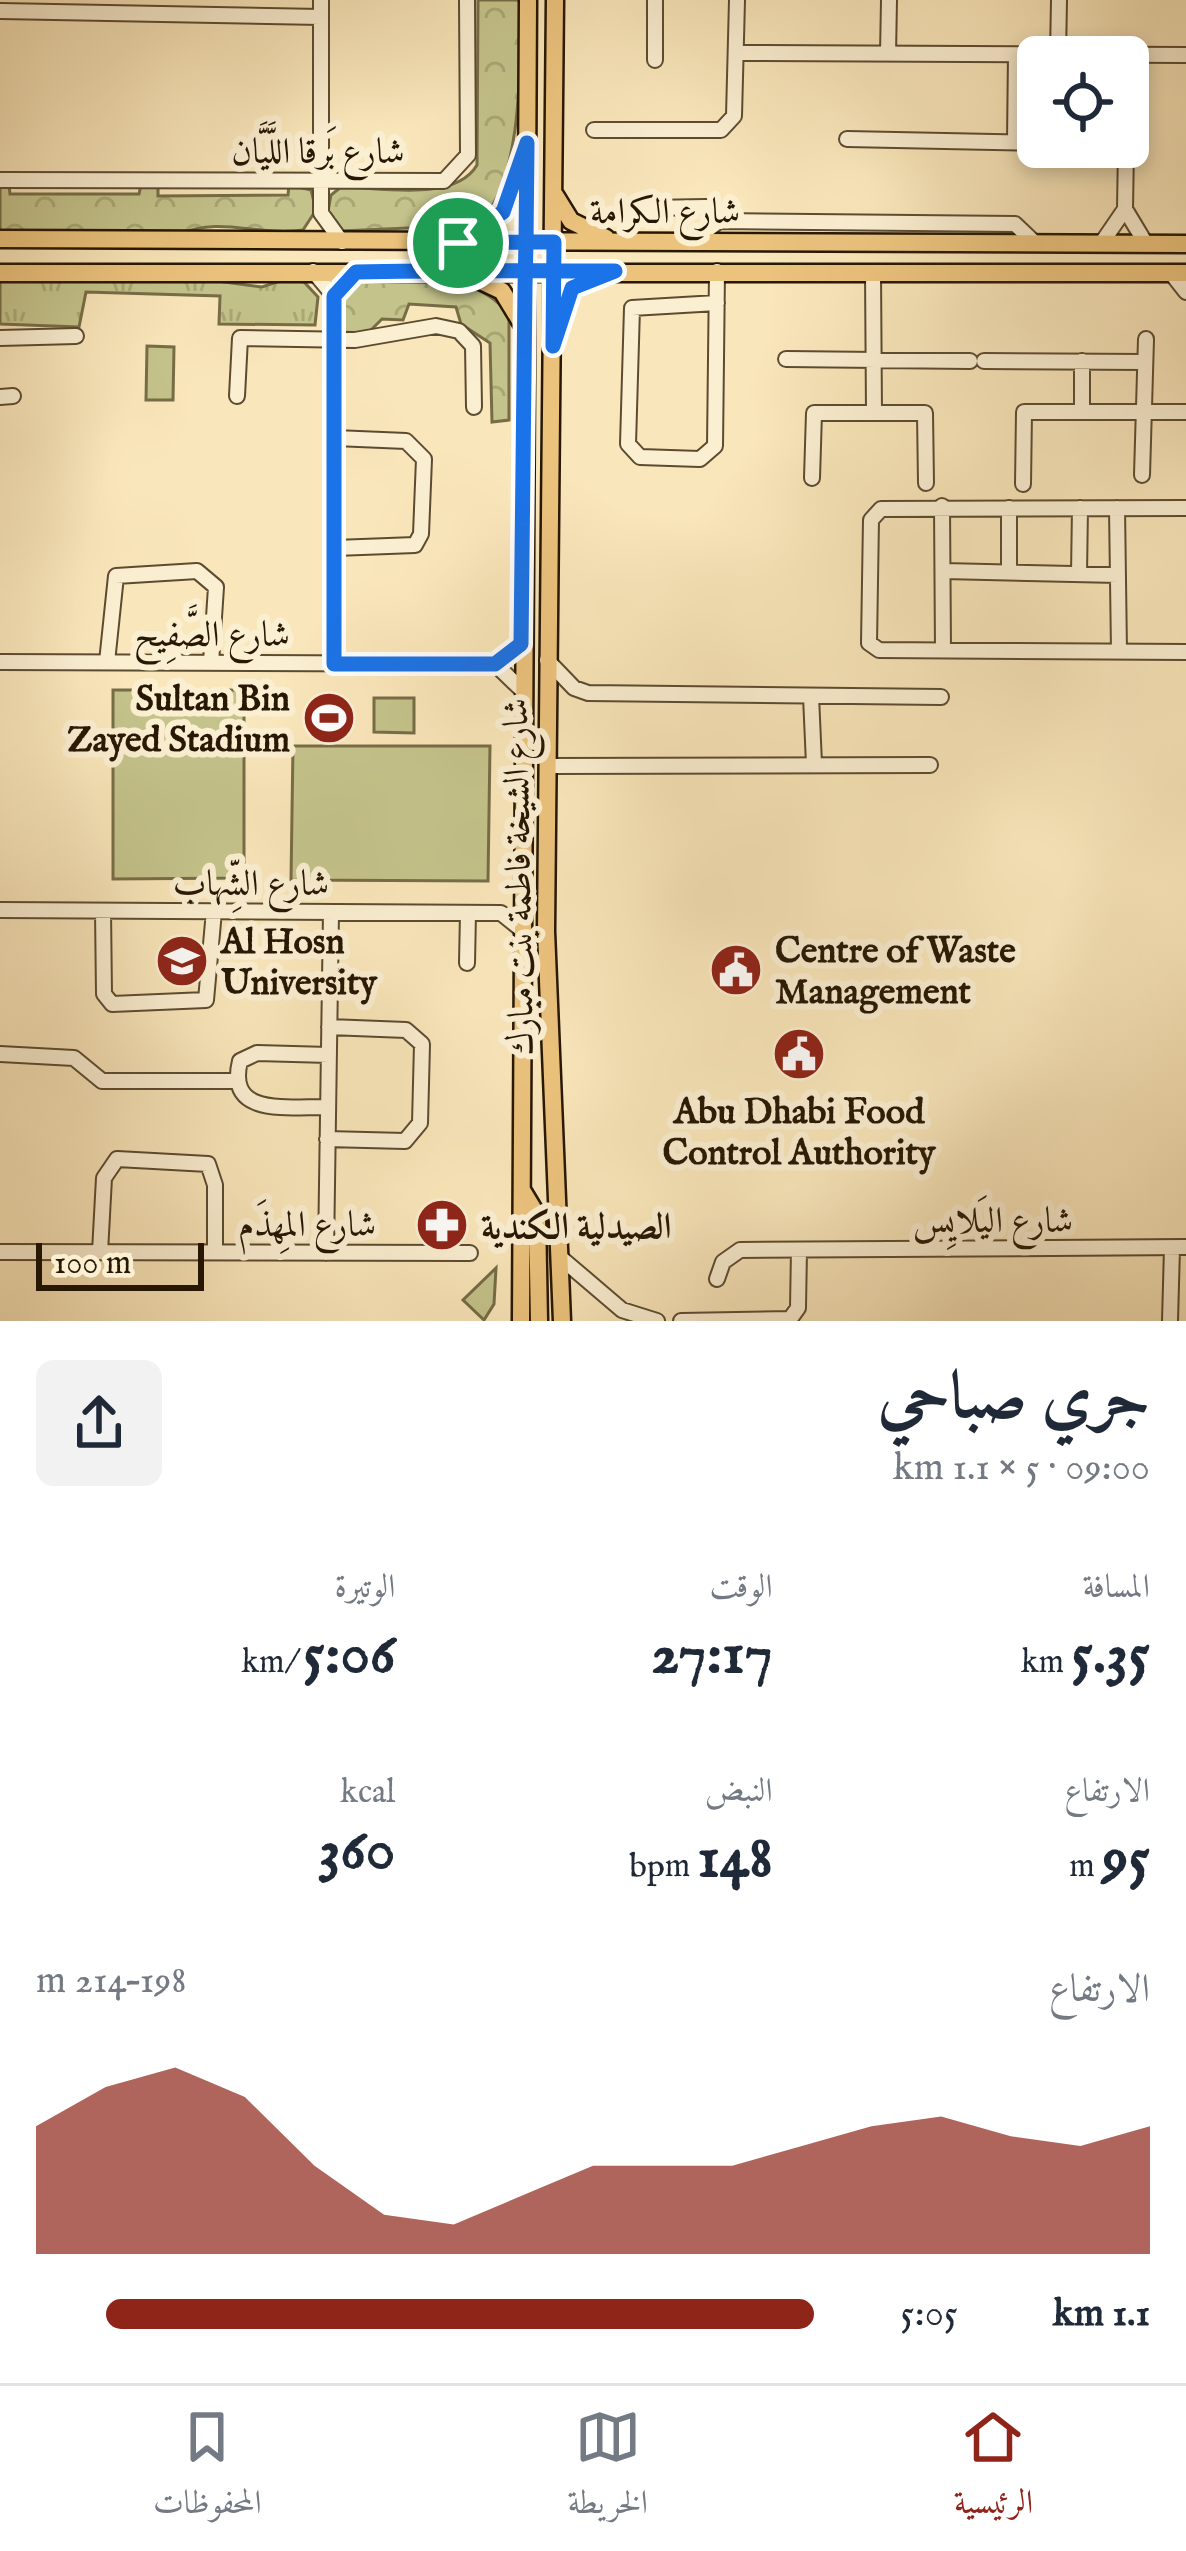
<!DOCTYPE html>
<html lang="ar">
<head>
<meta charset="utf-8">
<style>
  :root { --surface:#fff; --page:#f2f2f3; --text:#1f2937; --muted:#747a83; --line:#e0e1e3; --accent:#8f2418 }
  body { margin:0; font-family:"IM FELL English",Amiri,serif; background:var(--page); color:var(--text); direction:rtl; height:100vh; display:flex; flex-direction:column; font-size:45px; white-space:nowrap }
  * { box-sizing:border-box; margin:0 }
  p { font-size:39px; color:var(--muted) }
  .icon { flex:none; width:66px; height:66px; fill:none; stroke:currentColor; stroke-width:2; stroke-linecap:round; stroke-linejoin:round }
  .map { position:relative; height:1321px; overflow:hidden; direction:ltr }
  .drawer { display:flex; flex-direction:column; background:var(--surface); flex:1 }
  .drawer>* { flex:none }
  .fabs { position:absolute; left:1017px; top:36px; display:grid; gap:24px }
  .fabs a { display:grid; place-items:center; width:132px; height:132px; border-radius:18px; background:var(--surface); box-shadow:0 6px 18px #0003; font-size:60px }
  .scale { position:absolute; left:36px; bottom:30px; width:168px; box-sizing:border-box; padding-left:12px; border:6px solid #271703; border-top:0; font-size:33px; line-height:42px; white-space:nowrap; color:#271703; -webkit-text-stroke:9px #fbefd2; paint-order:stroke }
  .pin { position:absolute; display:grid; place-items:center; width:102px; height:102px; color:#fff; margin:-51px; border:6px solid #fff; border-radius:50%; box-shadow:0 3px 12px #0007 }
  .round { display:grid; place-items:center; flex:none; width:126px; height:126px; border-radius:18px; background:var(--page) }
  .headline { display:flex; align-items:center; justify-content:space-between; height:204px; padding:0 36px }
  h1 { font-size:66px; font-weight:800; line-height:90px }
  .stats { display:grid; grid-template-columns:repeat(3,1fr); gap:18px; height:204px; padding:12px 36px }
  .stats div { display:grid; align-content:center }
  .stats b { font-size:60px; font-weight:800 }
  .stats small { font-size:33px; font-weight:400 }
  .stats p { font-size:33px }
  .chart { height:336px; padding:24px 36px }
  .chart p { display:flex; justify-content:space-between }
  .chart svg { width:100%; height:216px; margin-top:12px; fill:var(--accent); opacity:.7 }
  ul { padding:0 36px; list-style:none; font-size:39px }
  li { display:grid; grid-template-columns:192px 144px 1fr; align-items:center; height:90px }
  li i { height:30px; border-radius:15px; background:var(--accent) }
  .menu { display:flex; justify-content:space-around; align-items:center; height:168px; border-top:3px solid var(--line); background:var(--surface); font-size:33px; color:var(--muted) }
  .menu a { display:grid; justify-items:center; gap:6px }
  .menu .selected { color:var(--accent) }
  .map>svg:first-child { display:block }
</style>
</head>
<body>
<div class="map">
<svg width="1186" height="1321" viewBox="0 0 1186 1321">
  <defs>
    <pattern id="forest-crowns" width="20" height="18" patternUnits="userSpaceOnUse" patternTransform="scale(3)"><rect width="20" height="18" fill="#c4c38b"/><path d="M2 6a3 3 0 1 1 6 0M12 15a3 3 0 1 1 6 0" fill="none" stroke="#a8a776"/></pattern>
    <pattern id="park-tufts" width="24" height="20" patternUnits="userSpaceOnUse" patternTransform="scale(3)"><rect width="24" height="20" fill="#c4c38b"/><path d="M3 7l-1-3M5 7V3M7 7l1-3M15 17l-1-3M17 17v-4M19 17l1-3" fill="none" stroke="#a8a776"/></pattern>
  </defs>
  <rect width="100%" height="100%" fill="#f9e6ba"/>
  <filter id="stains"><feTurbulence type="fractalNoise" baseFrequency=".00167" numOctaves="4"/><feColorMatrix values="0 0 0 0 .2 0 0 0 0 .09 0 0 0 0 .02 0 0 0 .5 -.17"/></filter>
  <radialGradient id="worn" r=".72"><stop offset=".6" stop-color="#630" stop-opacity="0"/><stop offset="1" stop-color="#630" stop-opacity=".3"/></radialGradient>
  <path fill="#c4c38b" stroke="#766d47" stroke-width="3" d="M 147,346 L 174,347 L 173,400 L 146,400 Z
    M 113,690 L 244,690 L 244,878 L 113,879 Z
    M 374,698 L 414,698 L 414,733 L 374,732 Z
    M 293,746 L 490,746 L 488,881 L 291,880 Z
    M 496,1268 L 494,1304 L 484,1320 L 463,1300 Z"/>
  <path fill="url(#forest-crowns)" stroke="#766d47" stroke-width="3" d="M 478,0 L 521,0 C 520,62 524,182 477,225 L 340,231 L 328,211 L 331,195 L 341,187 C 379,187 455,203 477,165 Z
    M 0,185 L 9,185 L 10,194 L 139,194 L 141,185 L 158,185 L 158,196 L 288,195 L 289,185 L 311,190 L 316,210 L 303,230 C 263,237 218,216 181,234 L 0,231 Z
    M 362,278 C 410,280 478,271 509,315 L 509,420 L 492,422 L 490,343 L 461,324 L 456,307 L 409,304 L 403,320 L 382,319 L 370,331 L 348,336 L 342,328 L 342,300 Z"/>
  <path fill="url(#park-tufts)" stroke="#766d47" stroke-width="3" d="M 0,279 L 202,279 L 262,287 L 283,280 L 304,282 L 318,297 L 315,325 L 219,324 L 220,296 L 86,292 L 79,327 L 0,324 Z"/>
  <g fill="none" stroke-linecap="round" stroke-linejoin="round">
    <g stroke="#5c4b31" stroke-width="18">
      <path id="minor" d="M 321,0 L 321,213 L 342,242
        M 655,0 L 655,60
        M 0,11 L 321,17
        M 736,53 L 1186,55
        M 888,54 L 889,0
        M 1058,55 L 1059,0
        M 594,130 L 721,130 L 734,116 L 737,0
        M 847,139 L 1038,143
        M 1015,142 L 1016,55
        M 0,180 L 444,181 L 468,155 L 467,0
        M 649,208 L 706,207 L 719,221
        M 1125,209 L 1126,147
        M 690,243 L 719,221 L 1015,224 L 1036,244
        M 1101,244 L 1125,209 L 1146,244
        M 313,271 L 334,296 L 333,664
        M 873,272 L 874,413
        M 1171,273 L 1186,292
        M 717,303 L 632,308 L 628,444 L 640,457 L 700,459 L 715,446 L 717,271
        M 0,338 L 76,336
        M 786,359 L 970,361
        M 984,361 L 1145,362
        M 237,396 L 240,338 L 355,340 L 436,326 L 459,331 L 473,346 L 474,407
        M 0,397 L 13,396
        M 1082,412 L 1082,361
        M 335,438 L 406,441 L 424,459 L 421,534 L 415,545 L 335,548
        M 1142,475 L 1146,339
        M 812,478 L 814,413 L 925,413 L 926,483
        M 1023,484 L 1024,412 L 1186,412
        M 942,506 L 943,650
        M 1117,508 L 1119,651
        M 1186,508 L 881,509 L 871,520 L 869,643 L 879,650 L 1186,652
        M 944,571 L 1118,575
        M 1009,572 L 1009,508
        M 1079,574 L 1080,508
        M 547,660 L 574,688 L 588,693 L 941,697
        M 0,662 L 495,664 L 521,644
        M 107,662 L 116,576 L 197,571 L 216,587 L 211,663
        M 495,664 L 521,689
        M 811,696 L 814,764
        M 547,766 L 930,765
        M 0,910 L 501,913 L 521,929
        M 103,911 L 104,994 L 112,1004 L 206,1000 L 214,911
        M 467,963 L 468,913
        M 0,1054 L 74,1058 L 102,1081 L 236,1081
        M 328,1107 C 289,1106 226,1118 240,1061 L 257,1053 L 329,1055
        M 327,1139 L 405,1141 L 420,1123 L 422,1044 L 406,1030 L 329,1027
        M 0,1252 L 470,1253
        M 100,1252 L 104,1178 L 117,1159 L 208,1164 L 215,1185 L 215,1252
        M 326,1253 L 331,912
        M 561,1258 L 622,1310 L 657,1321
        M 717,1279 L 723,1262 L 740,1250 L 1186,1247
        M 681,1321 L 790,1319 L 798,1308 L 799,1250
        M 1170,1321 L 1172,1248"/>
    </g>
    <g stroke="#271703" stroke-width="21">
      <path id="major" d="M 555,0 L 546,931 L 562,1321
        M 555,195 L 571,221 L 606,238
        M 0,239 L 1186,244
        M 461,241 L 503,212 L 520,167
        M 0,273 L 1186,273
        M 468,275 L 502,291 L 522,324
        M 561,323 L 567,293 L 596,277
        M 522,1190 L 537,1215 L 539,1321
        M 521,1321 L 528,0"/>
    </g>
    <use href="#minor" stroke="#fbefd2" stroke-width="14"/>
    <use href="#major" stroke="#ecc37d" stroke-width="16"/>
  </g>
  <g fill="none" stroke-linecap="round" stroke-linejoin="round">
    <g stroke="#fff" stroke-width="24">
      <path id="route" d="M 458,243 L 526,242 L 525,287 L 521,644 L 495,664 L 334,664 L 334,296 L 356,272 C 442,270 528,271 615,271 L 572,288 L 553,346 L 554,242 L 526,242 L 527,143 L 503,212 L 458,243"/>
    </g>
    <use href="#route" stroke="#1a73e8" stroke-width="15"/>
  </g>
  <defs>
    <g id="stadium-disc" transform="scale(2.7)"><circle r="9.5" fill="#8f2418" stroke="#fbefd2"/><path d="M0-5a6.5 5 0 1 0 0 10a6.5 5 0 1 0 0-10ZM-3.5-1.8h7v3.6h-7Z" fill="#fff"/></g>
    <g id="university-disc" transform="scale(2.7)"><circle r="9.5" fill="#8f2418" stroke="#fbefd2"/><path d="M0-5L7-2L0 1L-7-2ZM-4 1L0 2.5L4 1V4Q0 6-4 4Z" fill="#fff"/></g>
    <g id="civic-disc" transform="scale(2.7)"><circle r="9.5" fill="#8f2418" stroke="#fbefd2"/><path d="M-.6-6.5H3V-4.5H.6V-3L4-1V1h2V6H-6V1h2V-1L-.6-3ZM-1.2 2.5V6h2.4V2.5Z" fill="#fff"/></g>
    <g id="pharmacy-disc" transform="scale(2.7)"><circle r="9.5" fill="#8f2418" stroke="#fbefd2"/><path d="M-2-6h4v4h4v4h-4v4h-4v-4h-4v-4h4Z" fill="#fff"/></g>
  </defs>
  <g fill-rule="evenodd">
    <use href="#stadium-disc" x="329" y="718"/>
    <use href="#university-disc" x="182" y="961"/>
    <use href="#civic-disc" x="736" y="970"/>
    <use href="#civic-disc" x="799" y="1054"/>
    <use href="#pharmacy-disc" x="442" y="1225"/>
  </g>
  <g text-anchor="middle" stroke-width="12" stroke-linejoin="round" paint-order="stroke">
    <g font-size="36" fill="#271703" stroke="#fbefd2">
      <text x="318" y="163">شارع بَرقا اللَّيَّان</text>
      <text x="665" y="223">شارع الكرامة</text>
      <text x="212" y="646">شارع الصَّفِيح</text>
      <text transform="translate(517 877) rotate(-91)" y="13">شارع الشيخة فاطمة بنت مبارك</text>
      <text x="251" y="895">شارع الشِّهاب</text>
      <text x="993" y="1232">شارع اليَلايِس</text>
      <text x="307" y="1236">شارع المِهذَم</text>
    </g>
    <g font-size="36" font-weight="bold" fill="#271703" stroke="#fbefd2" text-anchor="start">
      <text x="290" y="710" text-anchor="end">Sultan Bin<tspan x="290" dy="41">Zayed Stadium</tspan></text>
      <text x="221" y="953">Al Hosn<tspan x="221" dy="41">University</tspan></text>
      <text x="775" y="962">Centre of Waste<tspan x="775" dy="41">Management</tspan></text>
      <text x="799" y="1123" text-anchor="middle">Abu Dhabi Food<tspan x="799" dy="41">Control Authority</tspan></text>
      <text x="481" y="1238">الصيدلية الكندية</text>
    </g>
  </g>
  <rect width="100%" height="100%" filter="url(#stains)"/>
  <rect width="100%" height="100%" fill="url(#worn)"/>
</svg>
<div class="fabs">
<a><svg class="icon" aria-label="locate" viewBox="0 0 24 24"><circle cx="12" cy="12" r="6"/><path d="M12 2v4M12 18v4M2 12h4M18 12h4"/></svg></a>
</div>
<div class="scale">100 m</div>
<div class="pin" style="left:458px;top:243px;background:#1e9e55"><svg class="icon" aria-label="arrive" viewBox="0 0 24 24"><path d="M6 21V4h12l-3 4 3 4H6"/></svg></div>
</div>
<section class="drawer">
<div class="headline"><div><h1>جري صباحي</h1><p>09:00 · 5 × 1.1 km</p></div><a class="round"><svg class="icon" aria-label="share" viewBox="0 0 24 24"><path d="M12 15V3M7 8l5-5 5 5M5 13v7h14v-7"/></svg></a></div>
<div class="stats">
<div><p>المسافة</p><b>5.35<small> km</small></b></div>
<div><p>الوقت</p><b>27:17</b></div>
<div><p>الوتيرة</p><b>5:06<small> /km</small></b></div>
</div>
<div class="stats">
<div><p>الارتفاع</p><b>95<small> m</small></b></div>
<div><p>النبض</p><b>148<small> bpm</small></b></div>
<div><p>kcal</p><b>360</b></div>
</div>
<div class="chart"><p><span>الارتفاع</span>198–214 m</p>
<svg viewBox="0 0 160 44" preserveAspectRatio="none"><path d="M0 44V18L10 10L20 6L30 12L40 26L50 36L60 38L70 32L80 26L90 26L100 26L110 22L120 18L130 16L140 20L150 22L160 18V44z"/></svg>
</div>
<ul>
<li><b>1.1 km</b>5:05<i style="width:91%"></i></li>
</ul>
</section>
<nav class="menu">
<a class="selected"><svg class="icon" aria-label="home" viewBox="0 0 24 24"><path d="M3 11l9-7 9 7M6 9v11h12V9"/></svg>الرئيسية</a>
<a><svg class="icon" aria-label="map" viewBox="0 0 24 24"><path d="M3 6l6-2 6 2 6-2v14l-6 2-6-2-6 2zM9 4v14M15 6v14"/></svg>الخريطة</a>
<a><svg class="icon" aria-label="saved" viewBox="0 0 24 24"><path d="M7 4h10v16l-5-4-5 4z"/></svg>المحفوظات</a>
</nav>
</body>
</html>
